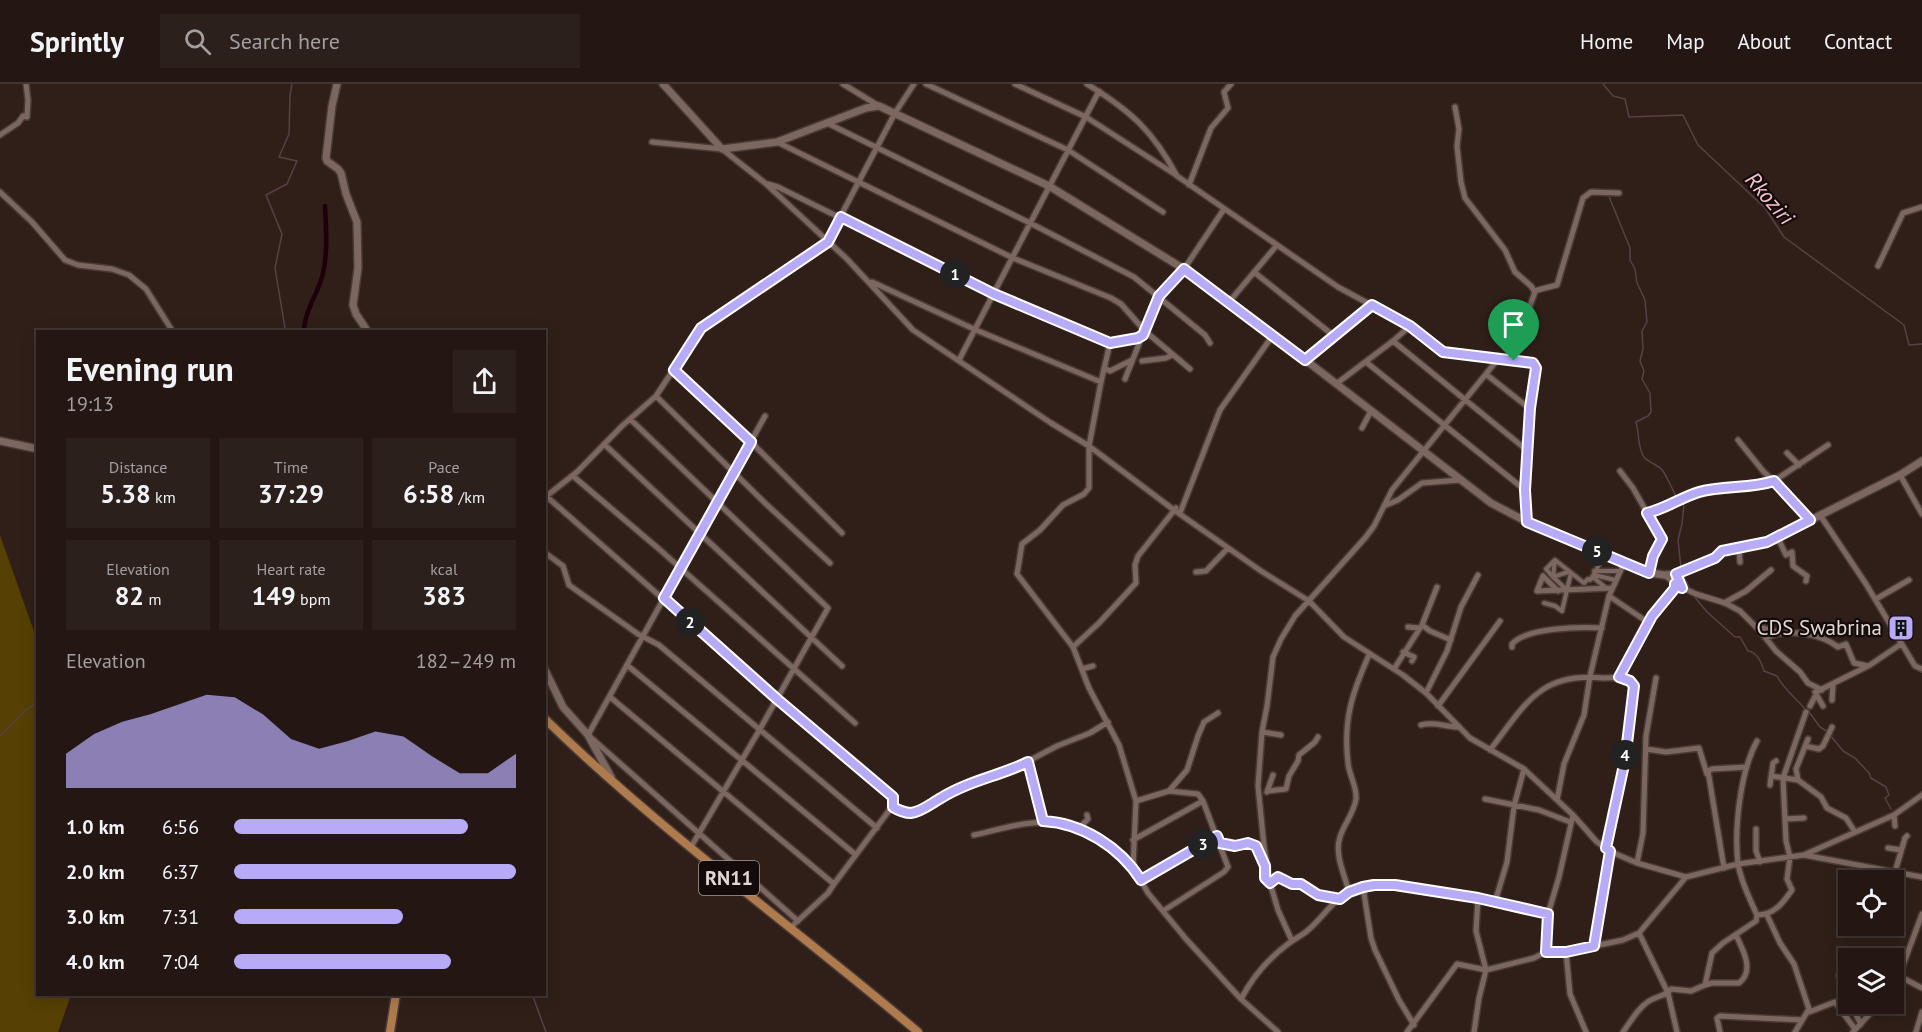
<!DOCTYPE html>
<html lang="en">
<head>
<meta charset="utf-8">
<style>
  :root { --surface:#241713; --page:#2c201c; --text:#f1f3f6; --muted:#a39fa0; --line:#413633; --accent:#b7abf8 }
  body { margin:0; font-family:"PT Sans",sans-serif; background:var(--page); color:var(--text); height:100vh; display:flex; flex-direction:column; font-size:22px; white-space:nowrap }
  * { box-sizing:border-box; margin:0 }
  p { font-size:20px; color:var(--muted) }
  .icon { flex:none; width:33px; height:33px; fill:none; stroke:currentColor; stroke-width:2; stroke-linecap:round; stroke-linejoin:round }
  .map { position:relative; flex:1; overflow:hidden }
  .drawer { position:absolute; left:36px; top:246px; width:510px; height:666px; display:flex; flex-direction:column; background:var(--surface); border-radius:0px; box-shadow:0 3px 15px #0003,0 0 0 2px var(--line) }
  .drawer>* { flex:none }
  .fabs { position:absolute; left:1838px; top:786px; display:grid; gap:12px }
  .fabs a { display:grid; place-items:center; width:66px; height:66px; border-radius:0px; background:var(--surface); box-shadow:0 3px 15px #0003,0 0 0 2px var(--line); font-size:30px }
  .pin { position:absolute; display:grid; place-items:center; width:51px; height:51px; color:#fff; margin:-62px -26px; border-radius:50% 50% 50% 0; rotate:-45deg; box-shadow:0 0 6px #0007 }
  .pin .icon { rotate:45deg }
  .km { position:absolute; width:30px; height:30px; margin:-15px; border-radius:50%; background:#222; color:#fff; font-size:16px; line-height:30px; text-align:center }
  .round { display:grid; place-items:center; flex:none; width:63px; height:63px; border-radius:0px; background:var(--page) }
  .overview { display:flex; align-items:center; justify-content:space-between; height:102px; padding:0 30px }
  h1 { font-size:33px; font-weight:700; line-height:45px }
  .metrics { display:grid; grid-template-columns:repeat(3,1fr); gap:9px; height:102px; padding:6px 30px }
  .metrics div { display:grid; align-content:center; border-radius:0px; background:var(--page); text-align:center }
  .metrics b { font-size:26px; font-weight:700 }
  .metrics small { font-size:16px; font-weight:400 }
  .metrics p { font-size:16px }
  .chart { height:168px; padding:12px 30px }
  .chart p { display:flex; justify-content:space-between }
  .chart svg { width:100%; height:108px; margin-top:6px; fill:var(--accent); opacity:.7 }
  ul { padding:0 30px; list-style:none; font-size:20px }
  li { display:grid; grid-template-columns:96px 72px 1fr; align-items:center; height:45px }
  li i { height:15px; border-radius:8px; background:var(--accent) }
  header { display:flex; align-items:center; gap:36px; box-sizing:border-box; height:84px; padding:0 30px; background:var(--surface); border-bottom:2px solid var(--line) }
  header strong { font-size:28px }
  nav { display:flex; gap:33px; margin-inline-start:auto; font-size:21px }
  .search { width:420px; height:54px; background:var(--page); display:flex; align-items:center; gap:15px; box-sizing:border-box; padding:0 21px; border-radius:0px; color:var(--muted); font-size:22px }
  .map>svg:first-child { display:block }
</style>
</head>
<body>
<header>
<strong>Sprintly</strong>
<div class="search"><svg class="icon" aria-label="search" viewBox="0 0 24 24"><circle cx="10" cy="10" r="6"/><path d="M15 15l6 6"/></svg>Search here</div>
<nav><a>Home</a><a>Map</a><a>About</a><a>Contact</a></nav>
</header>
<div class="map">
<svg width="1922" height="948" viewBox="0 0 1922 948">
  <rect width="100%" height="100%" fill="#301f19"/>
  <path fill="#564003" d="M 0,451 L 37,556 L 38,910 L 71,911 L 58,948 L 0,948 Z"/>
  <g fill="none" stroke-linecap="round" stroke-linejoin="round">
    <path stroke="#594047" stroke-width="1.5" d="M 1603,0 L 1613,12 L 1625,15 L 1629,33 L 1683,31 L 1698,61 L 1765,124 L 1784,153 L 1904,241 L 1909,261 L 1922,260
      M 1608,110 L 1630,164 L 1630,176 L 1635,185 L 1637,199 L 1645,216 L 1647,238 L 1642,247 L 1643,265 L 1640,277 L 1644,287 L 1642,295 L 1650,309 L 1651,328 L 1648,332 L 1636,338 C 1639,348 1638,366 1644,373 C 1649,379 1659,381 1663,387 C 1665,390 1677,413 1677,416
      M 290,248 L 285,244 L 275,184 L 282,150 L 266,111 L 287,100 L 297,77 L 279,73 L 289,50 L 290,11 L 292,0
      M 1680,418 L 1684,420 L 1682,440 L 1678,456 L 1681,484
      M 1683,491 L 1689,503
      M 1694,512 L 1707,528 L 1735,553 L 1740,553 L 1748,567 C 1757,568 1762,580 1764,587 L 1777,592 C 1784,606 1796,614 1805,625
      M 1809,628 L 1820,643 L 1828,648
      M 0,652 C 11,643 25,622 38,619
      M 1831,652 L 1843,667 L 1855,674 L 1869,689 L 1871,694 L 1886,703 L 1889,711 L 1885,714 L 1891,725
      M 532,910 L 546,948"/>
    <path stroke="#1e000b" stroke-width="4.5" d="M 304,248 C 304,226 319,209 323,189 C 328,167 326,144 325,122"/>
    <g stroke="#483a36" stroke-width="7">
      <path id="pedestrian" d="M 1555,476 L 1553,493 L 1546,485 L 1555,476 L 1584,499 L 1588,495 L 1590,496 C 1596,489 1599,479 1604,471
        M 1594,487 L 1620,487
        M 1595,491 L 1615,496
        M 1593,493 L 1606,504
        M 1566,505 L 1553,493 L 1568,488
        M 1544,519 L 1555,522 L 1562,527 L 1571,489"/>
    </g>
    <g stroke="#483a36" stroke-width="8">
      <path id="minor" d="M 843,0 L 879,22
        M 926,0 L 1068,66 L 1163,128
        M 1015,0 L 1086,33 L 1176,91
        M 1087,0 C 1131,27 1153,47 1177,92 L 1338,203 L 1410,242 L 1439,266 L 1533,279 L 1536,284 L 1529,324 L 1525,406 L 1527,438
        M 1455,23 L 1459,45 L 1457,62 L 1461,98 L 1465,114 L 1505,166 L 1515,188 L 1531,202 L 1535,208 L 1522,243 L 1514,277
        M 827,39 L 1032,140 L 1134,193 L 1205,251 L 1210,259
        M 0,51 L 18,39 L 23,32 L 27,33 L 28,16 L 26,0
        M 652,58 L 722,65 L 765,99 L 847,175 L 913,246 L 1051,339 L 1089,362 L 1174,426 L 1261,487 L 1309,517 L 1344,553 L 1403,591 L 1426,609 L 1470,654 L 1524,685 L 1573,731 L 1596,757 L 1609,767 L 1637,779 L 1686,793
        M 777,58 L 1013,174 L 1111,214 L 1121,220 L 1145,247 L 1190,285
        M 768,100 L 778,103 L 994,210 L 1110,259 L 1138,254 L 1143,251 L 1159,212 L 1184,185 L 1224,125
        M 1189,101 L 1211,44 L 1228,24 L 1224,8 L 1231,0
        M 0,108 L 32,138 L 65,176 L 78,181 L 112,185 L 129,191 L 146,205 L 173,248
        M 1878,182 L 1903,129 L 1922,123
        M 1254,188 L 1334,252
        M 872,198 L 976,246 L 1101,298
        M 1534,207 L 1557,201 L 1583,114 L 1591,108 L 1619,109
        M 1229,218 L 1277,161
        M 1393,257 L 1528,367
        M 1110,259 L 1101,298 L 1089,362 L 1089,404 L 1084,410 L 1063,421 L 1040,446 L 1022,460 L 1017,490 L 1073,563 L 1089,604 L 1119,661 L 1136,717 L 1133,783 L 1148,809 L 1186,855 L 1241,915 L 1278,948
        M 959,276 L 1099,7
        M 1305,276 L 1372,221
        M 1142,277 L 1166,274 L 1172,271
        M 1366,278 L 1525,406
        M 1104,284 L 1110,287 L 1132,276
        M 674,286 L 751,358 L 842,449
        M 1487,291 L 1529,324
        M 1125,295 L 1139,260 L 1138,254
        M 1336,300 L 1393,257 L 1410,242
        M 656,312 L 765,419 L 830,479
        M 765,332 L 588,651 L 798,837
        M 630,335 L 828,524 L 760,645 L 691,763
        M 1362,344 L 1371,327
        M 1738,356 L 1763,387 L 1790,413 L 1810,436
        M 604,360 L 842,582
        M 1787,369 L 1799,381
        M 1620,387 L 1633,404 L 1662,455 L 1653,472 L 1650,489
        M 1900,391 L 1922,430
        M 573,392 L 659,465 L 855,639
        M 546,412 L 777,615 L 893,713 L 893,723
        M 544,414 L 577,388 L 622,342 L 656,312 L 701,244 L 827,158 L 895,29 L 914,0
        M 1384,422 L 1398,416 L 1422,399 L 1460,396
        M 1180,429 L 1220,326 L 1273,251
        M 1647,429 L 1700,408 L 1730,403 L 1762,401 L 1774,397 L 1828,361
        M 1820,431 L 1866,500 L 1915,582 L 1922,585
        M 1777,452 L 1786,471 L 1792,468 L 1793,482 L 1807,492 L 1806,497
        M 1739,464 L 1740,478
        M 544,468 L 563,482 L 569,501 L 638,550 L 659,561 L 877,744
        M 1196,488 L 1206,487 L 1228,464
        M 1675,500 L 1696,510 L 1725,519 L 1740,527 L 1760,547 L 1776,567 L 1800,588 L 1808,599 L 1822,606
        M 1558,507 L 1543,492 L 1537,507 L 1612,504
        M 1609,512 L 1649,539
        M 1876,515 L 1909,496
        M 1724,519 L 1746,507 L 1771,486
        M 1422,541 L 1430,547 L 1451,556
        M 1408,543 L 1419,544
        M 1758,543 L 1778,548
        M 1766,554 C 1786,544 1820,549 1838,563 L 1846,560 L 1854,579 L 1868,582
        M 1073,563 L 1099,539 L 1136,499 L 1135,481 L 1138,472 L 1176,424
        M 1512,563 L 1512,560 C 1527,543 1580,543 1602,544
        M 1403,568 L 1414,573 L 1412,577
        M 627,581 L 856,771
        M 1082,585 L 1093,582
        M 1394,585 L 1422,541 L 1437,503
        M 1619,593 L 1652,532 L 1675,505 L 1674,498 L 1664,491
        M 1815,608 L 1823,622
        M 1426,609 L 1447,567 L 1461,523 L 1478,491
        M 610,613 L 834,800 L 828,809 L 790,844
        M 1832,616 L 1833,601
        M 1438,622 L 1500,537
        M 1810,622 L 1818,607 L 1870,581 L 1901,560
        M 1421,641 C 1434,637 1445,643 1458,643
        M 1262,648 L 1281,651
        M 1757,657 C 1740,688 1734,745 1738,780 C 1741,798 1749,813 1756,829 L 1757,831 C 1774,831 1783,819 1792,806 L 1787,795 L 1790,773 L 1786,757 L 1783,694 L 1806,628
        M 1805,662 L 1819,665 L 1823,662 L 1832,643
        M 1646,665 L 1666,668 L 1699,664 L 1707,690
        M 1490,666 C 1525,621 1539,588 1603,594 C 1615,594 1624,592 1634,599 L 1625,676 L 1606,764
        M 1028,678 L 1043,737
        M 1771,692 L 1798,696 L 1821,713 L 1827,724 L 1846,734 L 1855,748
        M 1798,696 L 1796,685 L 1808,655
        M 1770,701 L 1773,679 L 1776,677
        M 1169,707 L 1187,686 L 1198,652 L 1204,638 L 1218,629
        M 1268,707 L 1286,705 L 1289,692 L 1298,677 L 1299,671 L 1315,658 L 1318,653
        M 1267,708 L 1273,691
        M 1485,715 L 1539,726 L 1570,738
        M 1557,716 L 1564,680 L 1584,631 L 1590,592 L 1609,512 L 1624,479
        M 1136,717 L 1169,707 L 1198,710 L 1203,717 L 1228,783 L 1224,788 L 1163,827
        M 1894,731 L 1895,742
        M 1785,735 L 1804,734
        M 1078,745 L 1088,735 L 1087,731
        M 1756,745 L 1756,767 L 1760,778
        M 974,751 C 1022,740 1055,727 1101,756 C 1112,763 1122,774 1133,783
        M 1133,756 L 1203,717
        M 1220,759 L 1235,762 L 1248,759 L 1256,762 L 1260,768 L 1265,784
        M 1888,764 L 1901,766
        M 1806,770 L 1894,731 L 1922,711
        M 1637,779 L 1643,749 L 1646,652 L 1656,594
        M 1724,784 L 1708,687 L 1712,685 L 1747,683
        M 1895,788 L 1905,754 L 1907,752
        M 1141,796 L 1217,752
        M 1268,798 L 1270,799 L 1278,793 L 1292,800 L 1301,800 L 1319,811 L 1340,815
        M 834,800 L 891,724 L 911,729 L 919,726 L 957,704 L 1015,684 L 1057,662 L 1090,649 L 1108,638
        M 1363,803 L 1371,854 L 1375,866 L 1399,916 L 1414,941
        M 1349,808 C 1345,792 1334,770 1340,753 C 1344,740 1354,729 1356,715 C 1357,702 1349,691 1348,679 C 1343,636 1352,609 1369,571
        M 1495,818 L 1507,778 L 1514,722 L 1524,685
        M 1767,831 L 1780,859 L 1794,880 L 1809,925 L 1795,948
        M 1639,849 L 1668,909 L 1677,948
        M 1292,857 L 1278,826 L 1270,799 L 1264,762 L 1258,702 L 1262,648 L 1267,622 L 1273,573 L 1281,555 L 1295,532 L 1365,454 L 1374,442 L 1392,406 L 1498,275
        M 1594,862 L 1609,767
        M 1546,868 L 1548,830 L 1559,793 L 1573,731
        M 1566,868 L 1570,910 L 1586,948
        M 1839,892 L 1848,914
        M 1899,892 L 1922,904
        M 1705,901 L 1712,899 L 1739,899 C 1755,887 1743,866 1736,851
        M 1893,901 L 1899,892 L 1922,830
        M 1241,915 C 1252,894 1269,874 1288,860 C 1294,855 1301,852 1307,847 C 1322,835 1333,815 1351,807 C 1391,789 1504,820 1548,830
        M 1850,920 L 1861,940
        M 1809,928 L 1835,918 L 1855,945
        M 1407,948 L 1457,880 L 1486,886 L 1534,874 L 1546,868 L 1566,868 L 1623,856 L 1639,849 L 1686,793 L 1738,780 L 1804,771 L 1922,793
        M 1474,948 L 1479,914 L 1486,886 L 1476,847 L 1478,814
        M 1623,948 C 1631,937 1638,924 1649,917 C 1657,912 1666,912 1671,905 L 1691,907 L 1705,901 L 1712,869 L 1723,859 L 1756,837 L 1757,831
        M 1720,948 L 1717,934 L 1720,932 L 1802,936
        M 1853,948 L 1879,920
        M 1916,948 L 1922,928"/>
    </g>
    <g stroke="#483a36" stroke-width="10">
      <path id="tertiary" d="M 337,0 L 332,22 L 326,74 L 327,77 L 338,85 L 341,89 L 346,110 L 357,138 L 358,184 L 353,221 L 356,230 L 368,248
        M 663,0 L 722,65 L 777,58 L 866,24 L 879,22 L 1049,102 L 1184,185 L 1273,251 L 1491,419 L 1527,438 L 1644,488 L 1664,491 L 1676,490 L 1715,474 L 1722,467 L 1767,458 L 1900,391 L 1922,377
        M 0,357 L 38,365
        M 544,584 L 563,623 L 588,651 L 611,693"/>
    </g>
    <g stroke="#483a36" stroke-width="11">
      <path id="primary" d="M 544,634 C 661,748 794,843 918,948
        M 390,948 L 396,910"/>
    </g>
    <use href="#pedestrian" stroke="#7b675f" stroke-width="4"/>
    <use href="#minor" stroke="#7b675f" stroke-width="5"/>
    <use href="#tertiary" stroke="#7b675f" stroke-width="7"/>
    <use href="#primary" stroke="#af7b4c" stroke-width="8"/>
  </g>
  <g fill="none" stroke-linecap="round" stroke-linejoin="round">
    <g stroke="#fff" stroke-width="12">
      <path id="route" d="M 841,133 L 994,210 L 1110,259 L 1138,254 L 1143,251 L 1159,212 L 1184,185 L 1305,276 L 1372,221 L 1410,242 L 1443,268 L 1533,279 L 1536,284 L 1530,324 L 1525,406 L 1527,438 L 1649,489 L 1653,472 L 1662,455 L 1647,429 C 1665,425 1682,413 1699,408 C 1724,401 1750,405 1774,397 L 1810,436 L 1767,458 L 1722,467 L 1715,474 L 1676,490 L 1682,504 L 1675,500 L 1675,504 L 1652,532 L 1619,593 L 1630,597 L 1634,602 L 1625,676 L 1606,764 L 1610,767 L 1594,862 L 1566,868 L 1546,868 L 1548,830 L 1478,814 L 1395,801 L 1374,801 L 1363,803 L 1349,808 L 1340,815 L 1318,811 L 1301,800 L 1292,800 L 1278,793 L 1270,799 L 1265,794 L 1265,782 L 1256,762 L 1248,759 L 1235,762 L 1220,759 L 1217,752 L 1141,796 C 1120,763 1082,739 1043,737 L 1028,678 C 999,692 968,697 941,714 C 932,719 921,728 911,729 C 905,729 898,726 893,723 L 893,713 L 777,615 L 664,514 L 751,358 L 674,286 L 701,244 L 828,158 Z"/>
    </g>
    <use href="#route" stroke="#b7abf8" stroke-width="8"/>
  </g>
  <defs>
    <g id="building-square" transform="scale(1.35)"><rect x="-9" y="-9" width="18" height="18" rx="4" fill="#b7abf8" stroke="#130b09"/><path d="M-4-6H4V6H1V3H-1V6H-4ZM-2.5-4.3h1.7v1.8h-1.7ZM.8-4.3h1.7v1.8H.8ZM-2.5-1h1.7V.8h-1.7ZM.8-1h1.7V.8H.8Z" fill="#111"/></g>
  </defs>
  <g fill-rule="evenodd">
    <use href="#building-square" x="1901" y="544"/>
  </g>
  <g text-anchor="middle" stroke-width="4.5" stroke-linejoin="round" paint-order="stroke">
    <rect fill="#130b09" stroke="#a59a96" stroke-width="1.5" x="699" y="777" width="60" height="34" rx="4.5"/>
    <g font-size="20" font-weight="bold" fill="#e3d7d3">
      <text x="729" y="801">RN11</text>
    </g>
    <g font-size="21" fill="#e3d7d3" stroke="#130b09" text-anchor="end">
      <text x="1882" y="551">CDS Swabrina</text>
    </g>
    <g font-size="22" font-style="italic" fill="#f5c4d4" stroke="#130b09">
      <text transform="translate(1770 114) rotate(49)" y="8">Rkoziri</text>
    </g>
  </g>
</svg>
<div class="fabs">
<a><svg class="icon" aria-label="locate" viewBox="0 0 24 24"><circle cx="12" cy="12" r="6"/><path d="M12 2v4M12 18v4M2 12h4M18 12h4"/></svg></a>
<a><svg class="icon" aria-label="layers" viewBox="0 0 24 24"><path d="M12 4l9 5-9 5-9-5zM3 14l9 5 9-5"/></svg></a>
</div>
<div class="pin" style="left:1514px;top:277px;background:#1e9e55"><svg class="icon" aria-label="arrive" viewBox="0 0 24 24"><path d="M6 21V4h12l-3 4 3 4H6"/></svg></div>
<b class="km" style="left:955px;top:190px">1</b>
<b class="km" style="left:690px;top:538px">2</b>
<b class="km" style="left:1203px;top:760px">3</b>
<b class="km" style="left:1625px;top:671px">4</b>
<b class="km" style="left:1597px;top:467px">5</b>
<section class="drawer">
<div class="overview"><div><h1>Evening run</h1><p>19:13</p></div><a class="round"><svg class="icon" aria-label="share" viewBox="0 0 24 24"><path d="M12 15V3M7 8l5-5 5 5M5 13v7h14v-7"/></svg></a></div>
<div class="metrics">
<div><p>Distance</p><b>5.38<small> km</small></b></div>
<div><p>Time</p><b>37:29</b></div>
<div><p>Pace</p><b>6:58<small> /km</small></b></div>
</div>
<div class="metrics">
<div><p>Elevation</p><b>82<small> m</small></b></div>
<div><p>Heart rate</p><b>149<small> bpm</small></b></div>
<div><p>kcal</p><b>383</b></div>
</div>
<div class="chart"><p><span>Elevation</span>182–249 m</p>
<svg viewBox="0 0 160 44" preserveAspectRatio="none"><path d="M0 44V30L10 22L20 17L30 14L40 10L50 6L60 7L70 14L80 24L90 28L100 25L110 21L120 23L130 31L140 38L150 38L160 30V44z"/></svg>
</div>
<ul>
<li><b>1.0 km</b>6:56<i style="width:83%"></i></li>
<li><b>2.0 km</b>6:37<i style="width:100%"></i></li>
<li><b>3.0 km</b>7:31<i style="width:60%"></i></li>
<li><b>4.0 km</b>7:04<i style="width:77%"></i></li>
</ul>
</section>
</div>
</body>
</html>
